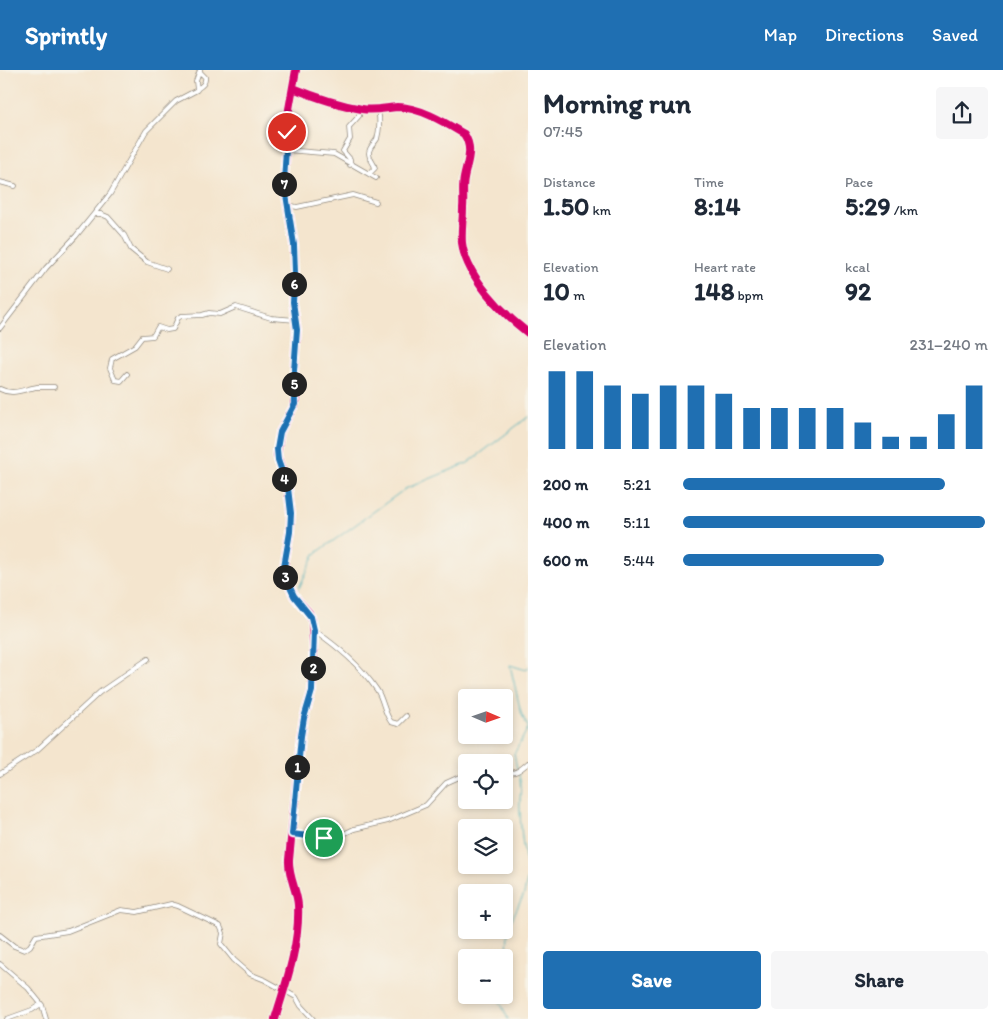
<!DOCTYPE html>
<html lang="en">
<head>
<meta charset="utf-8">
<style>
  :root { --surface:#fff; --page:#f6f6f7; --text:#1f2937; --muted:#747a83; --accent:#1f6fb2 }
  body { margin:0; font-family:Itim,sans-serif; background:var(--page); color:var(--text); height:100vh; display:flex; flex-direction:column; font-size:19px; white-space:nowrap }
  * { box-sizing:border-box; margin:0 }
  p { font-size:16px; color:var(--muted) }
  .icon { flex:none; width:28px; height:28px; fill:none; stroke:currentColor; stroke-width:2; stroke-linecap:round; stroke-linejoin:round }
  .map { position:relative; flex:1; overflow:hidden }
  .details { display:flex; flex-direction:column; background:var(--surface); width:475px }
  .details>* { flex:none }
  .needle { width:32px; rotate:92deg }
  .fabs { position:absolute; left:458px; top:619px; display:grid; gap:10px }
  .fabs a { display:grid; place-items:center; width:55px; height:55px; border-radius:5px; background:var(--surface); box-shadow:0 2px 8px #0003; font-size:25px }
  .pin { position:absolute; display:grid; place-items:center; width:42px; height:42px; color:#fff; margin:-21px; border:2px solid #fff; border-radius:50%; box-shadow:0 1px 5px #0007 }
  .km { position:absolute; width:25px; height:25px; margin:-12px; border-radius:50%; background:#222; color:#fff; font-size:14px; line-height:25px; text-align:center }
  .round { display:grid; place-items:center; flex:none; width:52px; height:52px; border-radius:5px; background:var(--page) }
  .overview { display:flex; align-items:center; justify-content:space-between; height:85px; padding:0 15px }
  h1 { font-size:28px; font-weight:700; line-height:38px }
  .metrics { display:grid; grid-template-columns:repeat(3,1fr); gap:8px; height:85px; padding:5px 15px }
  .metrics div { display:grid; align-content:center }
  .metrics b { font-size:25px; font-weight:700 }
  .metrics small { font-size:14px; font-weight:400 }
  .metrics p { font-size:14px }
  .chart { height:140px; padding:10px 15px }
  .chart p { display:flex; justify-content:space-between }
  .chart svg { width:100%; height:90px; margin-top:5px; stroke:var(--accent); stroke-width:6 }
  .action { display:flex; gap:10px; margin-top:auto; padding:10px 15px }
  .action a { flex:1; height:58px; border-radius:5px; background:var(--accent); color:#fff; font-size:20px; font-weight:700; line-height:58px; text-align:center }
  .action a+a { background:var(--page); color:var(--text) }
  ul { padding:0 15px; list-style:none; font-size:16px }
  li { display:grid; grid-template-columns:80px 60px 1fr; align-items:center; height:38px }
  li i { height:12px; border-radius:6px; background:var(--accent) }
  header { display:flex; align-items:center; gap:30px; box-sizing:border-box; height:70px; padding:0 25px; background:var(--accent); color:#fff }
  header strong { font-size:24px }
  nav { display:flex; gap:28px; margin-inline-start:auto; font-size:18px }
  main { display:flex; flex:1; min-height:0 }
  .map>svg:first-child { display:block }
</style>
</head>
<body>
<header>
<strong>Sprintly</strong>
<nav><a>Map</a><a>Directions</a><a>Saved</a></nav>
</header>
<main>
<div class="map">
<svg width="528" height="949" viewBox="0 0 528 949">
  <rect width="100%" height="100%" fill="#f7f3e8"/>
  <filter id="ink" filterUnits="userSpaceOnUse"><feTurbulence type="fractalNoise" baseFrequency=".02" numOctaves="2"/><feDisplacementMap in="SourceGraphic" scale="10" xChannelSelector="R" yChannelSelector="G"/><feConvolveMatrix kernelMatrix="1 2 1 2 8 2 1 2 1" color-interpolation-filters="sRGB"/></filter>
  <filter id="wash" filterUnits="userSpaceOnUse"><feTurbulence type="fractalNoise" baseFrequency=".0096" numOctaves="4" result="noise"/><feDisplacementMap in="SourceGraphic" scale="20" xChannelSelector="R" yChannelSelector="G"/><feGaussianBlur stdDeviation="1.12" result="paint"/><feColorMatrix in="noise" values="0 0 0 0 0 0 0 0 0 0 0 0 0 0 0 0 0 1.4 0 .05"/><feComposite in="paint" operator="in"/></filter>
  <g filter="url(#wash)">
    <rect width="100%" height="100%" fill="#f4e5ce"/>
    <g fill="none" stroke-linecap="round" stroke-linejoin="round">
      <path stroke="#3bacb8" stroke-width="1" d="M 299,518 L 315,484 L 405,419 L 468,393 L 528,347
        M 528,597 L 526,600 L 510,595 L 521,643 L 528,657
        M 517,699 L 514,684 L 528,658
        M 518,702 C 523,715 519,728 520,742 C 521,762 523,781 528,800
        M 504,897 L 507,891 L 508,857 L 524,824 L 528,806
        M 497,925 L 508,949"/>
    </g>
  </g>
  <g filter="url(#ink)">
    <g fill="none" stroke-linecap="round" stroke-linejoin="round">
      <g stroke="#90887c" stroke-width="5.5">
        <path id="minor" d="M 293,18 C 315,27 338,35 362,39 C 374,41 385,38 397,37 C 420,37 444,52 464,64 C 474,79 467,92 464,108 C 462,118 464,128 463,138 C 463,150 461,161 462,173 C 466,206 502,243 528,263
          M 197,19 C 202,16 206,13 205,7 L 200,2
          M 286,80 L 334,84 L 376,108
          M 350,95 L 350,89 L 343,81 L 350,69 L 349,57 L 359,46 L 359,39
          M 369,104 L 375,98 C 374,92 369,90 369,83 C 369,77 374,74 377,69 C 379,62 381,46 377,40
          M 0,112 L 15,116
          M 287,135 L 297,137 L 353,125 L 376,132
          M 95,144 L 101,144 L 108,147 L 124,165 L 131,179 L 147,192 L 167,199
          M 0,258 L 46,198 L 76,166 L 110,124 L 146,61 L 176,31 L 197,20 L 196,11 L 200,0
          M 127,304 L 121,311 L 115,310 L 110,298 L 112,289 L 135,276 L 142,267 L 153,266 L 158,257 L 167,260 L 173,259 L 178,248 L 181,246 L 202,245 L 209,243 L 220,244 L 236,237 L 271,248 L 296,250
          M 0,319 C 13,326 23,319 37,317 C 43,317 48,317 54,317
          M 314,560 C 338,577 360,595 377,620 C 383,629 384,642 391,652 L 398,654 L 406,646
          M 504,702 C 515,705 520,700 528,693
          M 0,704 L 37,680 L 100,622 L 148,589
          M 292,764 L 333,769 L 354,759 L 388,751 L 426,735 L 446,713 L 466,704
          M 0,865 L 14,876 L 24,880 L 30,876 L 36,866 L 68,861 L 121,840 L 137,842 L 171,834 L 178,836 L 220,856 L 223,863 L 221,874 L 234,890 L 250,904 L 265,910 L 296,927 L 301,936 L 313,949
          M 0,894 L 28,918 L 42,935 L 46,949
          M 7,949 L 32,940 L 41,934
          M 275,949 C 286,913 300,874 298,835 C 297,820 288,806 289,790 L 301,666 L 304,648 L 312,621 L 314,592 L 312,550 L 309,543 L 294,526 L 283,502 L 290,462 L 291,443 L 288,418 L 277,385 L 280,362 L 293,338 L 296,329 L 294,301 L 297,260 L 293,232 L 295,202 L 294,175 L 284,112 L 289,39 L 296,0"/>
      </g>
      <use href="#minor" stroke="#fff" stroke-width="4"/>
      <g stroke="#f7f3e8" stroke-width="11">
        <path id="cycleway" d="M 293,18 C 315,27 338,35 362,39 C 374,41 385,38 397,37 C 420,37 444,52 464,64 C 474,79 467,92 464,108 C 462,118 464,128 463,138 C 463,150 461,161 462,173 C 466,206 502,243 528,263
          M 275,949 C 286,913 300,874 298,835 C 297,820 288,806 289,790 L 301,666 L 304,648 L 312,621 L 314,592 L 312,550 L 309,543 L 294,526 L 283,502 L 290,462 L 291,443 L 288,418 L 277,385 L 280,362 L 293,338 L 296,329 L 294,301 L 297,260 L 293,232 L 295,202 L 294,175 L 284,112 L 289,39 L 296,0"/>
      </g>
      <use href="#cycleway" stroke="#d6006c" stroke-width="8"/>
    </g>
  </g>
  <g fill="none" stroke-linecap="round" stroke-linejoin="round" filter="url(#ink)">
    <g stroke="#fff" stroke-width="10">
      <path id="route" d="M 287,62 L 284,112 L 294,175 L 295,202 L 293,232 L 297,260 L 294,301 L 295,334 L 280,362 L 277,379 L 278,390 L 288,418 L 291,443 L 290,462 L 283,502 L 294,526 L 311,547 L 314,560 L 312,621 L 304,648 L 301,666 L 292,764 L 324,768"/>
    </g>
    <use href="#route" stroke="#1f6fb2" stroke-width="6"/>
  </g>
</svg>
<div class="fabs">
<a><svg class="needle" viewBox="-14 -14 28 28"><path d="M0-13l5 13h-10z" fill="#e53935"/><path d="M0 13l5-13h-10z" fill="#747a83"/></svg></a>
<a><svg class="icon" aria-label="locate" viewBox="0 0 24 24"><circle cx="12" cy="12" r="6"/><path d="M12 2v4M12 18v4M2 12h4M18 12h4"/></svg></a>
<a><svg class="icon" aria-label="layers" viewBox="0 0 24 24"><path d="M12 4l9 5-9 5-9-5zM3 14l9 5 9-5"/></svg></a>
<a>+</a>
<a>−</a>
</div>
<div class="pin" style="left:324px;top:768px;background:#1e9e55"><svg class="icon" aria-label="arrive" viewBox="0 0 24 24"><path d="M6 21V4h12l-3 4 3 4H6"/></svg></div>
<div class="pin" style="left:287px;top:62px;background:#d93025"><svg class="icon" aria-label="check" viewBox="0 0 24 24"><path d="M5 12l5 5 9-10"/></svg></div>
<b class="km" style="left:297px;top:697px">1</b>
<b class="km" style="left:313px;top:598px">2</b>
<b class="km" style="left:285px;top:507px">3</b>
<b class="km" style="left:284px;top:409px">4</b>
<b class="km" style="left:294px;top:314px">5</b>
<b class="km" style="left:294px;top:214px">6</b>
<b class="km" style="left:284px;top:114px">7</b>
</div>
<section class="details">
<div class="overview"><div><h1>Morning run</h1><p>07:45</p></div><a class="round"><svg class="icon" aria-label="share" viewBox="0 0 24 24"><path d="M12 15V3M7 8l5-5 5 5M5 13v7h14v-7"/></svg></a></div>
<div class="metrics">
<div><p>Distance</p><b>1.50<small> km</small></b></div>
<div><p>Time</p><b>8:14</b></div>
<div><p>Pace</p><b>5:29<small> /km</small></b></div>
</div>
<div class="metrics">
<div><p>Elevation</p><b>10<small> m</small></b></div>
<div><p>Heart rate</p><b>148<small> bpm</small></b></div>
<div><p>kcal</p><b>92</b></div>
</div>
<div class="chart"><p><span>Elevation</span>231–240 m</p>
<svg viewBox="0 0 160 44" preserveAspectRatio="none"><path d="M5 44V6M15 44V6M25 44V13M35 44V17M45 44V13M55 44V13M65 44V17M75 44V24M85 44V24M95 44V24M105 44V24M115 44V31M125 44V38M135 44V38M145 44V27M155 44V13"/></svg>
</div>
<ul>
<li><b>200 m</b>5:21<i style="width:86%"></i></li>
<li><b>400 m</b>5:11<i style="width:99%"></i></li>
<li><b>600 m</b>5:44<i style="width:66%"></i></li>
</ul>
<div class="action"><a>Save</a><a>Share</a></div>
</section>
</main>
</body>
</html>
